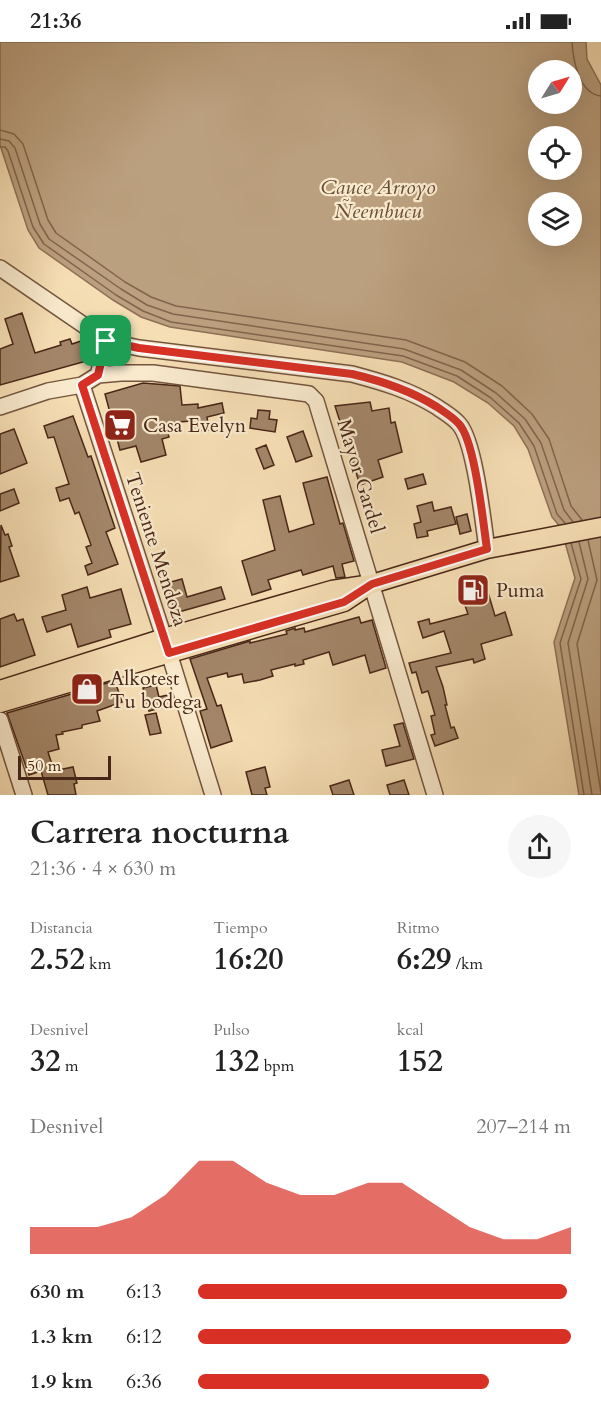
<!DOCTYPE html>
<html lang="es">
<head>
<meta charset="utf-8">
<style>
  :root { --surface:#fff; --page:#f6f6f6; --text:#222; --muted:#767676; --accent:#d93025 }
  body { margin:0; font-family:Cardo,serif; background:var(--page); color:var(--text); height:100vh; display:flex; flex-direction:column; font-size:22px; white-space:nowrap }
  * { box-sizing:border-box; margin:0 }
  p { font-size:20px; color:var(--muted) }
  .icon { flex:none; width:33px; height:33px; fill:none; stroke:currentColor; stroke-width:2; stroke-linecap:round; stroke-linejoin:round }
  .map { position:relative; height:753px; overflow:hidden }
  .sheet { display:flex; flex-direction:column; background:var(--surface); flex:1 }
  .sheet>* { flex:none }
  .needle { width:39px; rotate:53deg }
  .tools { position:absolute; left:528px; top:18px; display:grid; gap:12px }
  .tools a { display:grid; place-items:center; width:54px; height:54px; border-radius:50%; background:var(--surface); box-shadow:0 6px 24px #0002; font-size:30px }
  .scale { position:absolute; left:18px; bottom:15px; width:93px; box-sizing:border-box; padding-left:6px; border:3px solid #492718; border-top:0; font-size:16px; line-height:21px; white-space:nowrap; color:#492718; -webkit-text-stroke:4px #f9eace; paint-order:stroke }
  .pin { position:absolute; display:grid; place-items:center; width:51px; height:51px; color:#fff; margin:-26px; border-radius:12px; box-shadow:0 3px 9px #0006 }
  .round { display:grid; place-items:center; flex:none; width:63px; height:63px; border-radius:32px; background:var(--page) }
  .headline { display:flex; align-items:center; justify-content:space-between; height:102px; padding:0 30px }
  h1 { font-size:33px; font-weight:700; line-height:45px }
  .metrics { display:grid; grid-template-columns:repeat(3,1fr); gap:9px; height:102px; padding:6px 30px }
  .metrics div { display:grid; align-content:center }
  .metrics b { font-size:30px; font-weight:700 }
  .metrics small { font-size:16px; font-weight:400 }
  .metrics p { font-size:16px }
  .chart { height:168px; padding:12px 30px }
  .chart p { display:flex; justify-content:space-between }
  .chart svg { width:100%; height:108px; margin-top:6px; fill:var(--accent); opacity:.7 }
  ul { padding:0 30px; list-style:none; font-size:20px }
  li { display:grid; grid-template-columns:96px 72px 1fr; align-items:center; height:45px }
  li i { height:15px; border-radius:8px; background:var(--accent) }
  .status { display:flex; justify-content:space-between; align-items:center; height:42px; padding:0 30px; background:var(--surface); direction:ltr }
  .status svg { height:16px; fill:currentColor }
  .map>svg:first-child { display:block }
</style>
</head>
<body>
<div class="status"><b>21:36</b><svg viewBox="0 0 49 12"><path d="M0 12V9h3v3zM5 12V6h3v6zM10 12V3h3v9zM15 12V0h3v12zM26 1h20v11H26zM47 4h2v5h-2z"/></svg></div>
<div class="map">
<svg width="601" height="753" viewBox="0 0 601 753">
  <rect width="100%" height="100%" fill="#f6deb4"/>
  <filter id="stains"><feTurbulence type="fractalNoise" baseFrequency=".00333" numOctaves="4"/><feColorMatrix values="0 0 0 0 .2 0 0 0 0 .09 0 0 0 0 .02 0 0 0 .5 -.17"/></filter>
  <radialGradient id="worn" r=".72"><stop offset=".6" stop-color="#630" stop-opacity="0"/><stop offset="1" stop-color="#630" stop-opacity=".3"/></radialGradient>
  <path fill="#bba07f" stroke="#8d7056" stroke-width="1.5" fill-rule="evenodd" d="M 0,0 L 586,0 L 587,17 L 601,43 L 601,753 L 579,753 L 554,600 L 575,536 L 561,486 L 552,475 L 528,407 L 514,384 L 488,361 L 454,340 L 402,320 L 170,285 L 141,275 L 113,258 L 39,206 L 28,188 L 0,103 ZM 538,28 L 572,28 L 572,62 L 538,62 ZM 538,94 L 572,94 L 572,128 L 538,128 ZM 538,160 L 572,160 L 572,194 L 538,194 Z"/>
  <g fill="none" stroke-linecap="round" stroke-linejoin="round">
    <path stroke="#82644c" stroke-width="1.5" d="M 572,0 C 573,18 579,52 601,54
      M 0,88 L 14,92 L 23,102 L 48,178 L 56,191 L 125,240 L 151,255 L 176,264 L 406,298 L 465,320 L 502,344 L 532,372 L 549,397 L 571,464 L 582,478
      M 0,97 L 9,99 L 15,106 L 40,182 L 49,197 L 121,247 L 147,263 L 173,272 L 404,307 L 461,328 L 496,351 L 525,377 L 541,401 L 564,468 L 573,480
      M 0,105 L 5,105 L 8,109 L 33,185 L 44,202 L 116,253 L 143,269 L 171,280 L 403,314 L 457,334 L 491,356 L 519,381 L 534,404 L 557,472 L 565,481
      M 588,498 L 597,538 L 577,602 L 601,750
      M 579,500 L 588,537 L 568,601 L 592,753
      M 571,501 L 581,537 L 560,601 L 584,753"/>
  </g>
  <path fill="#a38669" stroke="#492718" stroke-width="1.5" d="M 22,271 L 35,311 L 61,303 L 60,300 L 70,297 L 72,302 L 81,299 L 83,307 L 86,306 L 90,318 L 0,343 L 0,307 L 13,302 L 5,277 Z
    M 143,341 L 180,344 L 182,363 L 198,362 L 198,366 L 222,361 L 224,371 L 207,375 L 209,388 L 193,389 L 192,379 L 165,381 L 169,395 L 162,397 L 166,413 L 141,420 L 136,404 L 120,408 L 105,352 Z
    M 370,360 L 372,369 L 389,366 L 391,381 L 395,380 L 402,410 L 378,418 L 383,435 L 360,443 L 335,364 Z
    M 258,368 L 270,369 L 269,377 L 277,378 L 275,390 L 250,386 L 251,376 L 257,377 Z
    M 73,374 L 88,415 L 91,414 L 115,486 L 106,490 L 118,522 L 88,533 L 85,524 L 92,521 L 86,505 L 91,503 L 79,470 L 75,472 L 69,456 L 60,459 L 56,446 L 69,442 L 54,395 L 48,396 L 44,384 Z
    M 14,387 L 27,421 L 0,432 L 0,392 Z
    M 303,389 L 312,414 L 296,420 L 287,395 Z
    M 266,403 L 274,423 L 264,427 L 256,407 Z
    M 423,432 L 426,442 L 408,447 L 405,437 Z
    M 327,435 L 340,482 L 343,481 L 354,519 L 342,522 L 345,535 L 336,536 L 333,524 L 303,533 L 301,528 L 268,538 L 271,547 L 252,553 L 242,519 L 275,508 L 263,458 L 280,454 L 289,490 L 314,482 L 303,441 Z
    M 14,447 L 19,461 L 0,469 L 0,452 Z
    M 432,460 L 434,469 L 451,465 L 456,482 L 427,489 L 428,494 L 417,496 L 414,482 L 421,480 L 417,464 Z
    M 467,472 L 471,489 L 460,492 L 456,475 Z
    M 1,483 L 5,493 L 8,492 L 12,504 L 9,505 L 19,534 L 0,540 Z
    M 182,537 L 187,555 L 221,545 L 225,557 L 175,571 L 167,541 Z
    M 87,545 L 90,556 L 121,547 L 131,582 L 109,588 L 111,595 L 78,605 L 71,582 L 47,590 L 42,575 L 66,568 L 62,553 Z
    M 487,547 L 495,574 L 505,570 L 512,593 L 481,602 L 485,617 L 474,621 L 473,617 L 436,625 L 443,645 L 447,663 L 445,663 L 451,686 L 454,685 L 458,696 L 435,704 L 431,693 L 435,692 L 431,674 L 435,673 L 428,649 L 422,651 L 416,630 L 412,631 L 409,621 L 451,611 L 444,589 L 423,596 L 418,580 L 429,577 L 430,582 L 468,572 L 462,555 Z
    M 14,572 L 17,579 L 23,577 L 35,613 L 0,625 L 0,577 Z
    M 359,575 L 361,581 L 372,578 L 386,626 L 370,631 L 365,613 L 333,623 L 329,610 L 303,618 L 304,622 L 295,624 L 295,622 L 271,628 L 273,634 L 260,638 L 244,641 L 242,632 L 228,635 L 227,631 L 207,636 L 217,664 L 221,663 L 232,699 L 211,706 L 200,669 L 207,667 L 190,617 L 250,599 L 250,601 L 287,592 L 286,589 L 295,586 L 295,588 L 304,586 L 305,590 Z
    M 115,639 L 122,660 L 97,669 L 100,679 L 82,683 L 82,686 L 62,690 L 63,692 L 56,693 L 59,707 L 48,710 L 54,729 L 73,725 L 77,741 L 74,742 L 76,753 L 48,753 L 41,729 L 29,733 L 7,671 L 75,651 L 77,661 L 100,656 L 96,644 Z
    M 156,643 L 159,655 L 172,652 L 175,662 L 149,669 L 143,646 Z
    M 156,671 L 161,691 L 150,693 L 145,673 Z
    M 403,681 L 414,717 L 386,724 L 382,708 L 400,704 L 394,683 Z
    M 265,725 L 270,745 L 265,746 L 267,753 L 252,753 L 246,730 Z
    M 349,738 L 354,753 L 333,753 L 330,744 Z
    M 404,738 L 409,753 L 390,753 L 387,743 Z"/>
  <g fill="none" stroke-linecap="round" stroke-linejoin="round">
    <g stroke="#74553f" stroke-width="18">
      <path id="minor" d="M 0,226 L 107,299 L 139,306 L 352,332 C 382,340 410,348 437,365 C 444,370 453,375 459,382 C 475,400 483,480 487,507
        M 98,333 L 107,299
        M 82,343 L 169,611 L 213,753
        M 0,365 L 48,349 L 82,343 L 98,333 L 121,331 L 153,331 L 309,352 L 316,359 L 435,753
        M 0,678 L 24,753"/>
    </g>
    <g stroke="#492718" stroke-width="21">
      <path id="major" d="M 0,648 L 164,596 L 332,548 L 372,542 L 487,507 L 601,485
        M 0,661 L 344,560 L 365,546"/>
    </g>
    <use href="#minor" stroke="#f9eace" stroke-width="15"/>
    <use href="#major" stroke="#f6deb4" stroke-width="18"/>
  </g>
  <g fill="none" stroke-linecap="round" stroke-linejoin="round">
    <g stroke="#fff" stroke-width="12">
      <path id="route" d="M 106,299 L 139,306 L 352,332 C 382,339 410,348 437,365 C 444,370 453,375 459,382 C 475,399 483,480 487,507 L 372,542 L 344,560 L 169,611 L 82,343 L 98,333 Z"/>
    </g>
    <use href="#route" stroke="#d93025" stroke-width="8"/>
  </g>
  <defs>
    <g id="supermarket-square" transform="scale(1.725)"><rect x="-9" y="-9" width="18" height="18" rx="4" fill="#8f2418" stroke="#f9eace"/><path d="M-6-5.5h2.5l.6 2H6L4.5 2H-2.5L-4.4-4H-6ZM-1.5 3.2a1.3 1.3 0 1 0 .1 0ZM3 3.2a1.3 1.3 0 1 0 .1 0Z" fill="#fff"/></g>
    <g id="fuel-square" transform="scale(1.725)"><rect x="-9" y="-9" width="18" height="18" rx="4" fill="#8f2418" stroke="#f9eace"/><path d="M-5.5-6h7V0h2V4h1.3V-2.5L3-4.5l.8-.8L6-3V5H2.5V1h-1V6h-7ZM-4.2-4.7v3.2H.2V-4.7Z" fill="#fff"/></g>
    <g id="shop-square" transform="scale(1.725)"><rect x="-9" y="-9" width="18" height="18" rx="4" fill="#8f2418" stroke="#f9eace"/><path d="M-5-2.5h2.3a2.7 3.5 0 0 1 5.4 0H5L5.5 6h-11ZM-1.5-2.5h3a1.5 2.3 0 0 0-3 0Z" fill="#fff"/></g>
  </defs>
  <g fill-rule="evenodd">
    <use href="#supermarket-square" x="120" y="383"/>
    <use href="#fuel-square" x="473" y="548"/>
    <use href="#shop-square" x="87" y="647"/>
  </g>
  <g text-anchor="middle" stroke-width="4.5" stroke-linejoin="round" paint-order="stroke">
    <g font-size="20" fill="#492718" stroke="#f9eace" text-anchor="start">
      <text x="143" y="390">Casa Evelyn</text>
      <text x="496" y="555">Puma</text>
      <text x="110" y="643">Alkotest<tspan x="110" dy="23">Tu bodega</tspan></text>
    </g>
    <g font-size="20" fill="#492718" stroke="#f9eace">
      <text transform="translate(361 434) rotate(73)" y="7">Mayor Gardel</text>
      <text transform="translate(157 507) rotate(72)" y="7">Teniente Mendoza</text>
    </g>
    <g font-size="21" font-style="italic" fill="#6b4b37" stroke="#f9eace">
      <text x="378" y="152">Cauce Arroyo<tspan x="378" dy="24">Ñeembucu</tspan></text>
    </g>
  </g>
  <rect width="100%" height="100%" filter="url(#stains)"/>
  <rect width="100%" height="100%" fill="url(#worn)"/>
</svg>
<div class="tools">
<a><svg class="needle" viewBox="-14 -14 28 28"><path d="M0-13l5 13h-10z" fill="#e53935"/><path d="M0 13l5-13h-10z" fill="#767676"/></svg></a>
<a><svg class="icon" aria-label="locate" viewBox="0 0 24 24"><circle cx="12" cy="12" r="6"/><path d="M12 2v4M12 18v4M2 12h4M18 12h4"/></svg></a>
<a><svg class="icon" aria-label="layers" viewBox="0 0 24 24"><path d="M12 4l9 5-9 5-9-5zM3 14l9 5 9-5"/></svg></a>
</div>
<div class="scale">50 m</div>
<div class="pin" style="left:106px;top:299px;background:#1e9e55"><svg class="icon" aria-label="arrive" viewBox="0 0 24 24"><path d="M6 21V4h12l-3 4 3 4H6"/></svg></div>
</div>
<section class="sheet">
<div class="headline"><div><h1>Carrera nocturna</h1><p>21:36 · 4 × 630 m</p></div><a class="round"><svg class="icon" aria-label="share" viewBox="0 0 24 24"><path d="M12 15V3M7 8l5-5 5 5M5 13v7h14v-7"/></svg></a></div>
<div class="metrics">
<div><p>Distancia</p><b>2.52<small> km</small></b></div>
<div><p>Tiempo</p><b>16:20</b></div>
<div><p>Ritmo</p><b>6:29<small> /km</small></b></div>
</div>
<div class="metrics">
<div><p>Desnivel</p><b>32<small> m</small></b></div>
<div><p>Pulso</p><b>132<small> bpm</small></b></div>
<div><p>kcal</p><b>152</b></div>
</div>
<div class="chart"><p><span>Desnivel</span>207–214 m</p>
<svg viewBox="0 0 160 44" preserveAspectRatio="none"><path d="M0 44V33L10 33L20 33L30 29L40 20L50 6L60 6L70 15L80 20L90 20L100 15L110 15L120 24L130 33L140 38L150 38L160 33V44z"/></svg>
</div>
<ul>
<li><b>630 m</b>6:13<i style="width:99%"></i></li>
<li><b>1.3 km</b>6:12<i style="width:100%"></i></li>
<li><b>1.9 km</b>6:36<i style="width:78%"></i></li>
</ul>
</section>
</body>
</html>
